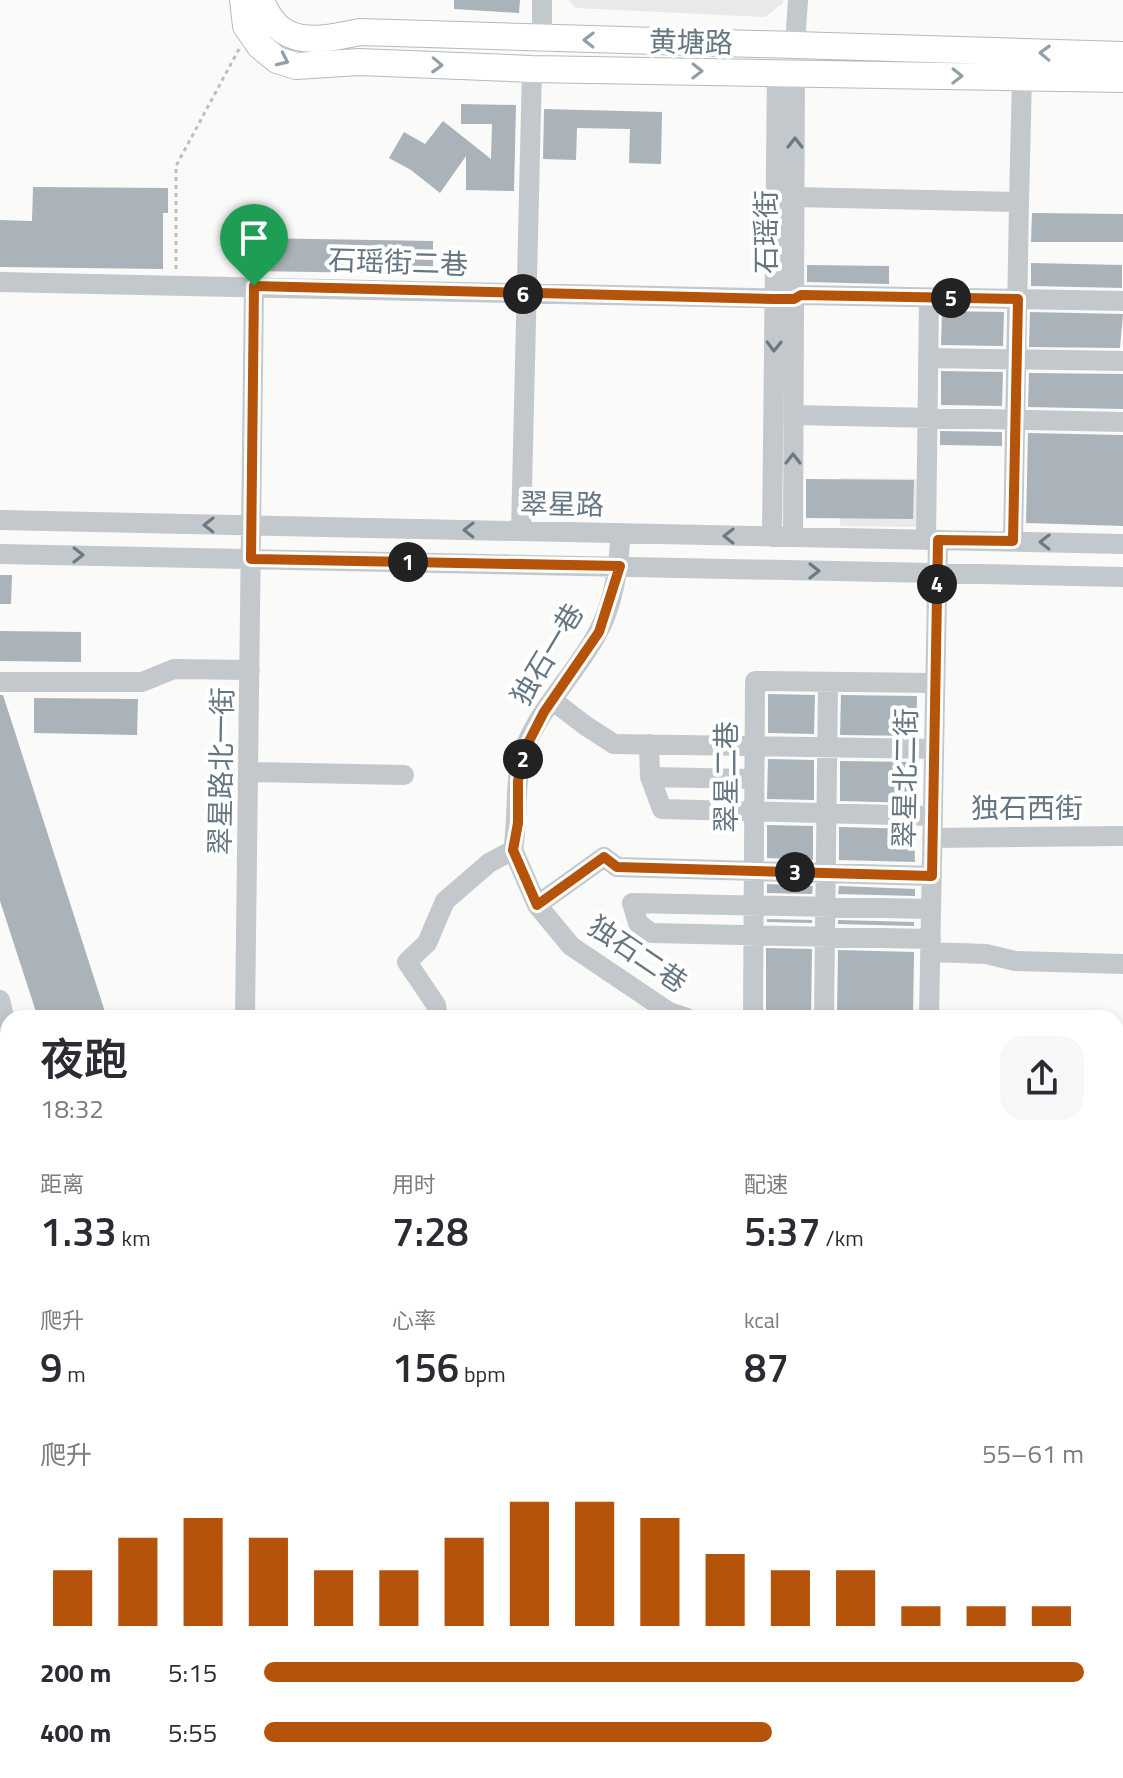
<!DOCTYPE html>
<html lang="zh">
<head>
<meta charset="utf-8">
<style>
  :root { --surface:#fff; --page:#f7f7f7; --text:#2b2b33; --muted:#7c7c81; --accent:#b45309 }
  body { margin:0; font-family:"Titillium Web","Noto Sans SC",sans-serif; background:var(--page); color:var(--text); height:100vh; display:flex; flex-direction:column; font-size:30px; white-space:nowrap }
  * { box-sizing:border-box; margin:0 }
  p { font-size:26px; color:var(--muted) }
  .icon { flex:none; width:44px; height:44px; fill:none; stroke:currentColor; stroke-width:2; stroke-linecap:round; stroke-linejoin:round }
  .map { position:relative; flex:1; overflow:hidden }
  .side { position:absolute; left:0px; top:1010px; width:1124px; height:768px; display:flex; flex-direction:column; background:var(--surface); border-radius:24px 24px 0 0; box-shadow:0 4px 12px #0003 }
  .side>* { flex:none }
  .pin { position:absolute; display:grid; place-items:center; width:68px; height:68px; color:#fff; margin:-82px -34px; border-radius:50% 50% 50% 0; rotate:-45deg; box-shadow:0 0 8px #0007 }
  .pin .icon { rotate:45deg }
  .km { position:absolute; width:40px; height:40px; margin:-20px; border-radius:50%; background:#222; color:#fff; font-size:22px; line-height:40px; text-align:center }
  .round { display:grid; place-items:center; flex:none; width:84px; height:84px; border-radius:24px; background:var(--page) }
  .head { display:flex; align-items:center; justify-content:space-between; height:136px; padding:0 40px }
  h1 { font-size:44px; font-weight:600; line-height:60px }
  .figures { display:grid; grid-template-columns:repeat(3,1fr); gap:12px; height:136px; padding:8px 40px }
  .figures div { display:grid; align-content:center }
  .figures b { font-size:40px; font-weight:600 }
  .figures small { font-size:22px; font-weight:400 }
  .figures p { font-size:22px }
  .chart { height:224px; padding:16px 40px }
  .chart p { display:flex; justify-content:space-between }
  .chart svg { width:100%; height:144px; margin-top:8px; stroke:var(--accent); stroke-width:6 }
  ul { padding:0 40px; list-style:none; font-size:26px }
  li { display:grid; grid-template-columns:128px 96px 1fr; align-items:center; height:60px }
  li i { height:20px; border-radius:10px; background:var(--accent) }
  .map>svg:first-child { display:block }
</style>
</head>
<body>
<div class="map">
<svg width="1123" height="1778" viewBox="0 0 1123 1778">
  <rect width="100%" height="100%" fill="#fafaf8"/>
  <path fill="#e8e9e9" d="M 568,0 L 783,0 L 783,3 L 765,17 L 576,8 Z
    M 840,478 L 923,479 L 922,527 L 840,526 Z"/>
  <path fill="#dadfd7" d="M 0,1454 L 8,1454 L 8,1610 L 0,1610 Z"/>
  <path fill="#bbc7cb" d="M 1116,1471 L 1123,1473 L 1123,1778 L 0,1778 L 0,1610 L 8,1610 L 8,1770 L 1116,1770 Z"/>
  <path fill="#aab3b9" d="M 454,0 L 520,0 L 519,13 L 454,9 Z
    M 461,104 L 516,105 L 514,191 L 466,190 L 466,156 L 440,193 L 411,170 L 389,158 L 404,132 L 425,144 L 443,121 L 491,159 L 492,124 L 461,124 Z
    M 544,109 L 662,112 L 661,164 L 629,163 L 630,129 L 577,128 L 576,160 L 543,159 Z
    M 33,187 L 168,188 L 168,213 L 163,213 L 163,269 L 0,267 L 0,220 L 32,221 Z
    M 1032,213 L 1123,214 L 1123,242 L 1031,242 Z
    M 248,238 L 433,241 L 433,274 L 247,271 Z
    M 1031,263 L 1122,265 L 1122,288 L 1031,286 Z
    M 807,265 L 889,266 L 889,284 L 807,282 Z
    M 942,311 L 1004,312 L 1003,346 L 941,345 Z
    M 1030,312 L 1123,314 L 1120,348 L 1029,347 Z
    M 941,371 L 1003,372 L 1002,406 L 941,405 Z
    M 1029,373 L 1123,374 L 1123,409 L 1028,407 Z
    M 940,431 L 1002,432 L 1002,446 L 940,445 Z
    M 1028,433 L 1123,435 L 1123,526 L 1026,523 Z
    M 806,479 L 914,480 L 913,519 L 806,518 Z
    M 0,575 L 12,575 L 11,604 L 0,604 Z
    M 0,631 L 81,632 L 81,662 L 0,661 Z
    M 768,694 L 815,695 L 814,734 L 768,733 Z
    M 0,695 L 3,695 L 107,1018 L 38,1018 L 0,901 Z
    M 841,695 L 917,696 L 916,736 L 840,735 Z
    M 34,698 L 138,699 L 137,735 L 34,733 Z
    M 768,759 L 814,760 L 814,800 L 767,799 Z
    M 840,761 L 916,762 L 916,803 L 840,801 Z
    M 767,825 L 813,826 L 813,860 L 767,858 Z
    M 839,827 L 914,829 L 915,862 L 839,860 Z
    M 767,884 L 813,886 L 812,894 L 767,893 Z
    M 839,886 L 915,889 L 915,896 L 838,894 Z
    M 767,919 L 812,920 L 812,923 L 767,922 Z
    M 838,920 L 914,922 L 914,926 L 838,924 Z
    M 766,948 L 812,949 L 811,1018 L 766,1018 Z
    M 838,950 L 914,952 L 913,1018 L 837,1018 Z"/>
  <g fill="none" stroke-linecap="round" stroke-linejoin="round">
    <g stroke="#b5babe" stroke-width="28">
      <path id="major" d="M 243,0 L 246,26 L 260,46 L 277,60 L 296,66 L 359,62 L 532,69 L 1123,79
        M 261,0 C 279,49 317,41 360,32 L 1123,55"/>
    </g>
    <path stroke="#bbbfc2" stroke-width="3" stroke-dasharray="4 4" stroke-linecap="butt" d="M 176,269 L 176,166 L 239,49
      M 1116,1481 L 1123,1483
      M 0,1511 L 8,1515
      M 0,1605 L 8,1602"/>
    <path stroke="#c3c8cc" stroke-width="20" d="M 542,0 L 542,39
      M 795,45 L 798,0
      M 794,197 L 1019,202 L 1022,77
      M 0,282 L 794,299 L 801,295 L 1123,301
      M 928,358 L 1123,361
      M 793,415 L 1123,422
      M 0,520 L 1123,544
      M 521,531 L 532,69
      M 772,537 L 777,72
      M 793,537 L 795,72
      M 926,540 L 929,298
      M 1013,541 L 1019,202
      M 0,554 L 1123,577
      M 0,682 L 142,682 L 174,669 L 250,670
      M 552,700 L 586,726 L 614,744 L 934,749
      M 649,744 L 650,777 L 662,809 L 933,816
      M 249,772 L 404,775
      M 650,777 L 754,779
      M 932,838 L 1123,836
      M 513,850 C 519,817 513,779 525,747 C 542,705 576,673 597,634 C 613,606 620,564 620,533
      M 513,850 L 537,905 L 571,946 L 669,1012 L 687,1018
      M 537,905 L 604,857 L 617,867 L 932,876
      M 931,939 L 651,933 L 638,923 L 632,903 L 931,909
      M 931,952 L 986,954 L 1015,961 L 1123,964
      M 0,1000 L 8,1032
      M 245,1018 L 254,286
      M 438,1018 L 436,1005 L 407,962 L 427,943 L 445,901 L 489,863 L 513,850
      M 753,1018 L 755,681 L 935,683
      M 824,1018 L 828,682
      M 929,1018 L 938,540
      M 0,1063 L 7,1131 L 1,1429
      M 1116,1438 L 1123,1439"/>
    <use href="#major" stroke="#fff" stroke-width="26"/>
  </g>
  <defs><path id="oneway-chevron" d="M-2-3.5L2.5 0L-2 3.5" fill="none" stroke-width="1.6" stroke-linecap="round" stroke-linejoin="round" transform="scale(2)"/></defs>
  <g stroke="#939fa8">
    <use href="#oneway-chevron" transform="translate(589 40) rotate(-179)"/>
    <use href="#oneway-chevron" transform="translate(1045 53) rotate(-178)"/>
    <use href="#oneway-chevron" transform="translate(283 60) rotate(25)"/>
    <use href="#oneway-chevron" transform="translate(437 65) rotate(2)"/>
    <use href="#oneway-chevron" transform="translate(697 71) rotate(1)"/>
    <use href="#oneway-chevron" transform="translate(957 76) rotate(1)"/>
  </g>
  <g stroke="#6a7a87">
    <use href="#oneway-chevron" transform="translate(795 143) rotate(-90)"/>
    <use href="#oneway-chevron" transform="translate(774 346) rotate(91)"/>
    <use href="#oneway-chevron" transform="translate(793 459) rotate(-90)"/>
    <use href="#oneway-chevron" transform="translate(209 525) rotate(-179)"/>
    <use href="#oneway-chevron" transform="translate(469 530) rotate(-179)"/>
    <use href="#oneway-chevron" transform="translate(729 536) rotate(-179)"/>
    <use href="#oneway-chevron" transform="translate(1045 542) rotate(-179)"/>
    <use href="#oneway-chevron" transform="translate(78 555) rotate(1)"/>
    <use href="#oneway-chevron" transform="translate(814 571) rotate(1)"/>
  </g>
  <g fill="none" stroke-linecap="round" stroke-linejoin="round">
    <g stroke="#fff" stroke-width="16">
      <path id="route" d="M 254,286 L 774,299 L 794,299 L 801,295 L 1018,299 L 1013,541 L 938,540 L 932,876 L 617,867 L 604,857 L 537,905 L 513,850 L 518,823 L 518,781 L 525,749 L 544,712 L 599,632 L 620,566 L 251,559 Z"/>
    </g>
    <use href="#route" stroke="#b45309" stroke-width="10"/>
  </g>
  <g text-anchor="middle" stroke-width="8" stroke-linejoin="round" paint-order="stroke">
    <g font-size="28" fill="#657683" stroke="#fff">
      <text transform="translate(691 42) rotate(1)" y="10">黄塘路</text>
      <text transform="translate(766 232) rotate(-90)" y="10">石瑶街</text>
      <text transform="translate(398 262) rotate(2)" y="10">石瑶街二巷</text>
      <text transform="translate(562 504) rotate(1)" y="10">翠星路</text>
      <text transform="translate(547 654) rotate(-59)" y="10">独石一巷</text>
      <text transform="translate(221 771) rotate(-89)" y="10">翠星路北一街</text>
      <text transform="translate(726 777) rotate(-90)" y="10">翠星二巷</text>
      <text transform="translate(905 778) rotate(-89)" y="10">翠星北二街</text>
      <text x="1027" y="818">独石西街</text>
      <text transform="translate(638 954) rotate(34)" y="10">独石二巷</text>
    </g>
  </g>
</svg>
<div class="pin" style="left:254px;top:286px;background:#1e9e55"><svg class="icon" aria-label="arrive" viewBox="0 0 24 24"><path d="M6 21V4h12l-3 4 3 4H6"/></svg></div>
<b class="km" style="left:408px;top:562px">1</b>
<b class="km" style="left:523px;top:759px">2</b>
<b class="km" style="left:795px;top:872px">3</b>
<b class="km" style="left:937px;top:584px">4</b>
<b class="km" style="left:951px;top:298px">5</b>
<b class="km" style="left:523px;top:294px">6</b>
<section class="side">
<div class="head"><div><h1>夜跑</h1><p>18:32</p></div><a class="round"><svg class="icon" aria-label="share" viewBox="0 0 24 24"><path d="M12 15V3M7 8l5-5 5 5M5 13v7h14v-7"/></svg></a></div>
<div class="figures">
<div><p>距离</p><b>1.33<small> km</small></b></div>
<div><p>用时</p><b>7:28</b></div>
<div><p>配速</p><b>5:37<small> /km</small></b></div>
</div>
<div class="figures">
<div><p>爬升</p><b>9<small> m</small></b></div>
<div><p>心率</p><b>156<small> bpm</small></b></div>
<div><p>kcal</p><b>87</b></div>
</div>
<div class="chart"><p><span>爬升</span>55–61 m</p>
<svg viewBox="0 0 160 44" preserveAspectRatio="none"><path d="M5 44V27M15 44V17M25 44V11M35 44V17M45 44V27M55 44V27M65 44V17M75 44V6M85 44V6M95 44V11M105 44V22M115 44V27M125 44V27M135 44V38M145 44V38M155 44V38"/></svg>
</div>
<ul>
<li><b>200 m</b>5:15<i style="width:100%"></i></li>
<li><b>400 m</b>5:55<i style="width:62%"></i></li>
</ul>
</section>
</div>
</body>
</html>
